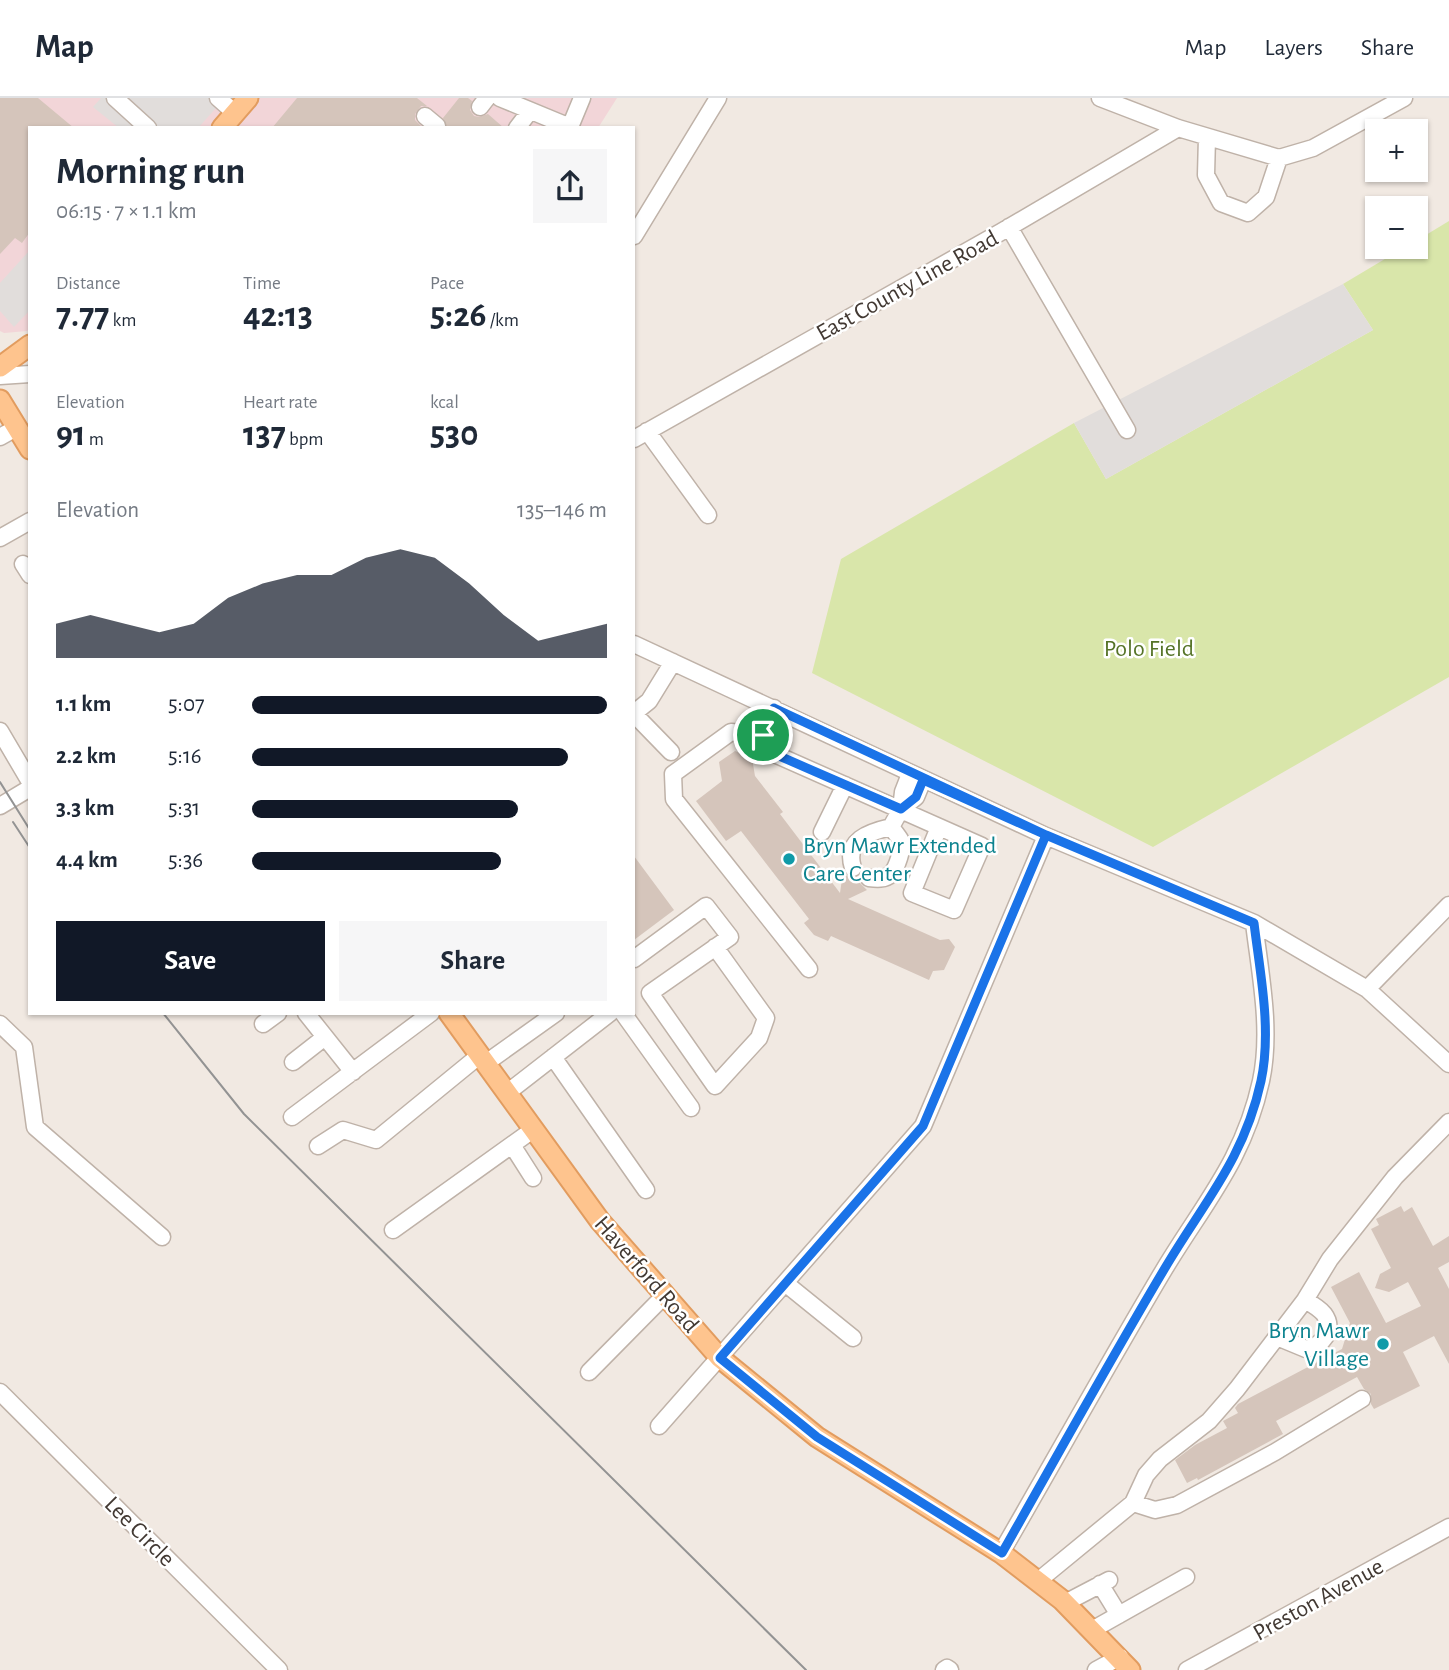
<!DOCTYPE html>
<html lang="en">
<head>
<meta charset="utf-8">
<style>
  :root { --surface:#fff; --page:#f6f6f7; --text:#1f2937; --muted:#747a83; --line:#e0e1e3; --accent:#111827 }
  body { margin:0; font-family:"Alegreya Sans",sans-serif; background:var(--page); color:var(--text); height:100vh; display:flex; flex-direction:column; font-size:26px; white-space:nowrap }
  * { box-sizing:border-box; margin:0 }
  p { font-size:23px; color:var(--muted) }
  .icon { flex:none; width:38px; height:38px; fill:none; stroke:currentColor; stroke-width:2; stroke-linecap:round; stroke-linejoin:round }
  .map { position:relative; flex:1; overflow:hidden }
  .panel { position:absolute; left:28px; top:28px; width:607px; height:889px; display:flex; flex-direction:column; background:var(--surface); border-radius:0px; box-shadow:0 2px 5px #0004 }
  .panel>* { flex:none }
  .buttons { position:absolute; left:1365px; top:21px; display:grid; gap:14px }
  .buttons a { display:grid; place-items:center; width:63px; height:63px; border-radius:0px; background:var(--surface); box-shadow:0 2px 5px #0004; font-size:35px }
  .pin { position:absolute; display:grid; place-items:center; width:60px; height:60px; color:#fff; margin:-30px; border:4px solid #fff; border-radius:50%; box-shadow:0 2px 7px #0007 }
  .round { display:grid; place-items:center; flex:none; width:74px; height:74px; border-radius:0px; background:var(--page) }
  .headline { display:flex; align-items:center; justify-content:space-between; height:119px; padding:0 28px }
  h1 { font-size:38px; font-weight:600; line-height:52px }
  .figures { display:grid; grid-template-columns:repeat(3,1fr); gap:10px; height:119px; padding:7px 28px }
  .figures div { display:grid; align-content:center }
  .figures b { font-size:35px; font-weight:600 }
  .figures small { font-size:19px; font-weight:400 }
  .figures p { font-size:19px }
  .chart { height:196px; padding:14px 28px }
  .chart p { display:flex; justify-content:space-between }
  .chart svg { width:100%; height:126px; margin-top:7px; fill:var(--accent); opacity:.7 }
  .action { display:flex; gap:14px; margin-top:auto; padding:14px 28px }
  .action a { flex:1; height:80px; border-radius:0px; background:var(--accent); color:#fff; font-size:28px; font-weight:600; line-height:80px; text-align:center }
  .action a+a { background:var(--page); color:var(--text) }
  ul { padding:0 28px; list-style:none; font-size:23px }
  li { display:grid; grid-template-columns:112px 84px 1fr; align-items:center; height:52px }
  li i { height:18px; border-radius:9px; background:var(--accent) }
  header { display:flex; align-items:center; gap:42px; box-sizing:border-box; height:98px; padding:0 35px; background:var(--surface); border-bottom:2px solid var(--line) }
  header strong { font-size:33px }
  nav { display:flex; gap:38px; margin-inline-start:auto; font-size:24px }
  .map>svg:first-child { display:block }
</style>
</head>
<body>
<header>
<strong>Map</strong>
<nav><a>Map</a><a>Layers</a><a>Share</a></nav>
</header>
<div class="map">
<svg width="1449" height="1572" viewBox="0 0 1449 1572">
  <rect width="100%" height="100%" fill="#f1e9e2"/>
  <path fill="#f2d5d8" d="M 0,0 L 617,0 L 598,30 L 30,30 L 30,230 L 27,233 L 4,235 L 0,233 Z"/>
  <path fill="#d9e6aa" d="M 1449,123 L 1449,579 L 1153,749 L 812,575 L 841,461 L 1074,325 L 1106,381 L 1373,232 L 1343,186 L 1405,149 L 1416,149 L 1416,143 Z"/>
  <path fill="#e1dddb" d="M 101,0 L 225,0 L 198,30 L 119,30 L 93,9 Z
    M 30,152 L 30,212 L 14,229 L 0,213 L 0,185 Z
    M 1343,186 L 1373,232 L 1106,381 L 1074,325 Z"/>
  <path fill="#d5c5bb" d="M 0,0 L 38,0 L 74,30 L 30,30 L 30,134 L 22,145 L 15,140 L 0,156 Z
    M 297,0 L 417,0 L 427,8 L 421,8 L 415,16 L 415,22 L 423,30 L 272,30 Z
    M 459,0 L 468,0 L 472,3 L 470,12 L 474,18 L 479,19 L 488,16 L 504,30 L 447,30 L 443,20 Z
    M 735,653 L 752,660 L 755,678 L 783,714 L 780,716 L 840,795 L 843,774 L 850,780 L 859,779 L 860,785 L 867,792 L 848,801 L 940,842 L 949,841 L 955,849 L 944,872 L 933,873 L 929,882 L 831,838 L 828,843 L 814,837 L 804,825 L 809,821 L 741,733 L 726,743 L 696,703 L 722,683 L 719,664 Z
    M 634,758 L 674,812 L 634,842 Z
    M 1401,1108 L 1404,1114 L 1412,1109 L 1433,1148 L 1449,1138 L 1449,1164 L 1438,1170 L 1449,1191 L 1449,1266 L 1434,1238 L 1403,1254 L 1420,1288 L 1374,1311 L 1371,1306 L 1371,1296 L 1364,1291 L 1357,1279 L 1276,1323 L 1283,1336 L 1198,1382 L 1197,1380 L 1187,1385 L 1175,1362 L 1195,1347 L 1227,1330 L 1223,1323 L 1238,1315 L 1235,1310 L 1238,1306 L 1342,1251 L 1350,1225 L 1331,1189 L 1359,1174 L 1386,1225 L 1421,1208 L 1408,1184 L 1389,1194 L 1375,1190 L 1380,1176 L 1391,1170 L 1371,1131 L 1379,1127 L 1376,1121 Z"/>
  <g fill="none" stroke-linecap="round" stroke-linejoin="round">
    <g stroke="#bfb2a8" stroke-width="19">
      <path id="minor" d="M 115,0 L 148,30
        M 218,0 L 235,15
        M 500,0 L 570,29 L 582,0
        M 1100,0 L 1178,30 L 1279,60 L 1313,50 L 1404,0
        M 480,9 L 487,0
        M 425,18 L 437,28
        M 517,30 L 530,13
        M 1207,39 L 1206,77 L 1221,105 L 1248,115 L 1266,99 L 1279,60
        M 1009,129 L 1127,332
        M 634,138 L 718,0
        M 0,278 L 30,276
        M 647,333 L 708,417
        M 0,339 L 16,330
        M 634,341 L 1001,134 L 1178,30
        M 0,440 L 30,423
        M 23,466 L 30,477
        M 634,546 L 1046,738 L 1254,825 L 1367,891 L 1449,966
        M 774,610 L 763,637 L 770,654 L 982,748 L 954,812 L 912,795 L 939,729
        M 634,615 L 649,603 L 673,564
        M 634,616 L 671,654
        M 0,633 L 30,684
        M 763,637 L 731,634 L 673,676 L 674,701 L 809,871
        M 0,708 L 30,690
        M 901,711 L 916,699 L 923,682
        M 822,734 L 845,687
        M 853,770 C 844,742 869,734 891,729 L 901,711 L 903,694 L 910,676
        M 869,780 C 876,781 885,782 891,776 C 897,770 903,751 901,743 C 899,739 894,733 891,729
        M 634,861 L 706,808 L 730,839 L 650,895 L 715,988 L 759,940 L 766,920 L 715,849
        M 1367,891 L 1449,807
        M 306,915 L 353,974
        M 623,915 L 691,1010
        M 0,926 L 24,949 L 35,1029 L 162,1139
        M 263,926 L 278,915
        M 553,959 L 646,1092
        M 293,964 L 325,939
        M 486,965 L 556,915
        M 507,995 L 610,915
        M 292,1019 L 431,915
        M 512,1047 L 533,1080
        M 318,1048 L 343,1032 L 376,1042 L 480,957
        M 393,1132 L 534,1031
        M 785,1185 L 853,1240
        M 1277,1239 L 1306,1251 C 1322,1248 1336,1232 1324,1216 C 1319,1210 1312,1206 1305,1202
        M 589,1274 L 665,1197
        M 0,1294 L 279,1572
        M 659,1328 L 923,1028 L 1046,738
        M 1133,1405 L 1155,1412 L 1177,1407 L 1275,1354 L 1362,1301
        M 1001,1455 C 1056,1360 1109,1264 1165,1170 C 1205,1104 1244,1061 1261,983 C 1272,932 1260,875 1254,825
        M 1038,1483 L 1133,1405 L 1146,1377 L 1160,1361 L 1209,1323 L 1237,1291 L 1305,1202 L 1330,1161 L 1395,1079 L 1449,1024
        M 1100,1486 L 1119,1517
        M 1065,1505 L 1109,1482
        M 1092,1532 L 1186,1479
        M 944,1572 L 947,1570 L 950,1572
        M 1096,1572 L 1120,1559
        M 1187,1572 L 1449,1429"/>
    </g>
    <g stroke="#e29c5f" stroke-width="23">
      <path id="major" d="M 222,30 L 248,0
        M 0,269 L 30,247
        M 0,302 L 30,351
        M 449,915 L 600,1123 L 720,1260 L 817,1339 L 1001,1455 L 1062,1502 L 1130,1572"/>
    </g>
    <use href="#minor" stroke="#fff" stroke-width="16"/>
    <use href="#major" stroke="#fec48e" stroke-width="19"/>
    <path stroke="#939393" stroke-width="2" d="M 0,684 L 30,732
      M 13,724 L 30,750
      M 163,915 L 244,1016 L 806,1572"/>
  </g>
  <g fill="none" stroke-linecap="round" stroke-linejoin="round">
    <g stroke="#fff" stroke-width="14">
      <path id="route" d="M 763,637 L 774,610 L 1046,737 L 1254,825 C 1260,875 1272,932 1261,983 C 1244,1061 1204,1104 1165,1170 C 1109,1264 1056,1360 1002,1455 L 817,1339 L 720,1260 L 923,1028 L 1046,737 L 923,682 L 916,699 L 901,711 L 770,654 L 763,637"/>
    </g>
    <use href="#route" stroke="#1a73e8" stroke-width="9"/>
  </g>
  <g fill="#0f9aa8" stroke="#fff" stroke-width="2.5">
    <circle cx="789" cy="761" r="7"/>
    <circle cx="1383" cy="1246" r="7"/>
  </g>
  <g text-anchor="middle" stroke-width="5" stroke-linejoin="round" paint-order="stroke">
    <g font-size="24" fill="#423933" stroke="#fff">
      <text transform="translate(907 187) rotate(-29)" y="8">East County Line Road</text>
      <text transform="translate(647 1176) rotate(49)" y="8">Haverford Road</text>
      <text transform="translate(140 1433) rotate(45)" y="8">Lee Circle</text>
      <text transform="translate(1318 1501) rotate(-29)" y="8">Preston Avenue</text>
    </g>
    <g font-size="24" fill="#557327" stroke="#fff">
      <text x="1149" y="558">Polo Field</text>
    </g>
    <g font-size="24" fill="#0d838f" stroke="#fff" text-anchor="start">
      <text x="803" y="755">Bryn Mawr Extended<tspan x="803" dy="28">Care Center</tspan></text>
      <text x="1369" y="1240" text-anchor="end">Bryn Mawr<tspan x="1369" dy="28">Village</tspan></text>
    </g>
  </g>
</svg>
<div class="buttons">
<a>+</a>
<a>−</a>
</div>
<div class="pin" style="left:763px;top:637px;background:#1e9e55"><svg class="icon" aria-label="arrive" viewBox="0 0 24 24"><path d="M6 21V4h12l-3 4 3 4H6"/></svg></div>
<section class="panel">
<div class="headline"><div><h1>Morning run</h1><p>06:15 · 7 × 1.1 km</p></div><a class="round"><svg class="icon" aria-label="share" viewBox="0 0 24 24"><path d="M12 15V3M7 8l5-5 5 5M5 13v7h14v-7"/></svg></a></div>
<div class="figures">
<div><p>Distance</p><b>7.77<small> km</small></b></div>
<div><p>Time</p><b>42:13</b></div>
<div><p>Pace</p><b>5:26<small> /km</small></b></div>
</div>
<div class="figures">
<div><p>Elevation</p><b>91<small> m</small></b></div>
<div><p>Heart rate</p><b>137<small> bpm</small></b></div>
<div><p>kcal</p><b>530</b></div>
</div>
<div class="chart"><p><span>Elevation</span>135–146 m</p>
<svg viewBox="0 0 160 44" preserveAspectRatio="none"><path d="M0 44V32L10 29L20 32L30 35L40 32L50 23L60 18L70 15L80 15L90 9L100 6L110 9L120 18L130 29L140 38L150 35L160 32V44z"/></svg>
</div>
<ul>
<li><b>1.1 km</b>5:07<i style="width:100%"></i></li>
<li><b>2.2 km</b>5:16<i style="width:89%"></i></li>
<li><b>3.3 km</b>5:31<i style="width:75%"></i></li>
<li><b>4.4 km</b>5:36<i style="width:70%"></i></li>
</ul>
<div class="action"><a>Save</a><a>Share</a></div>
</section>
</div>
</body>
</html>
